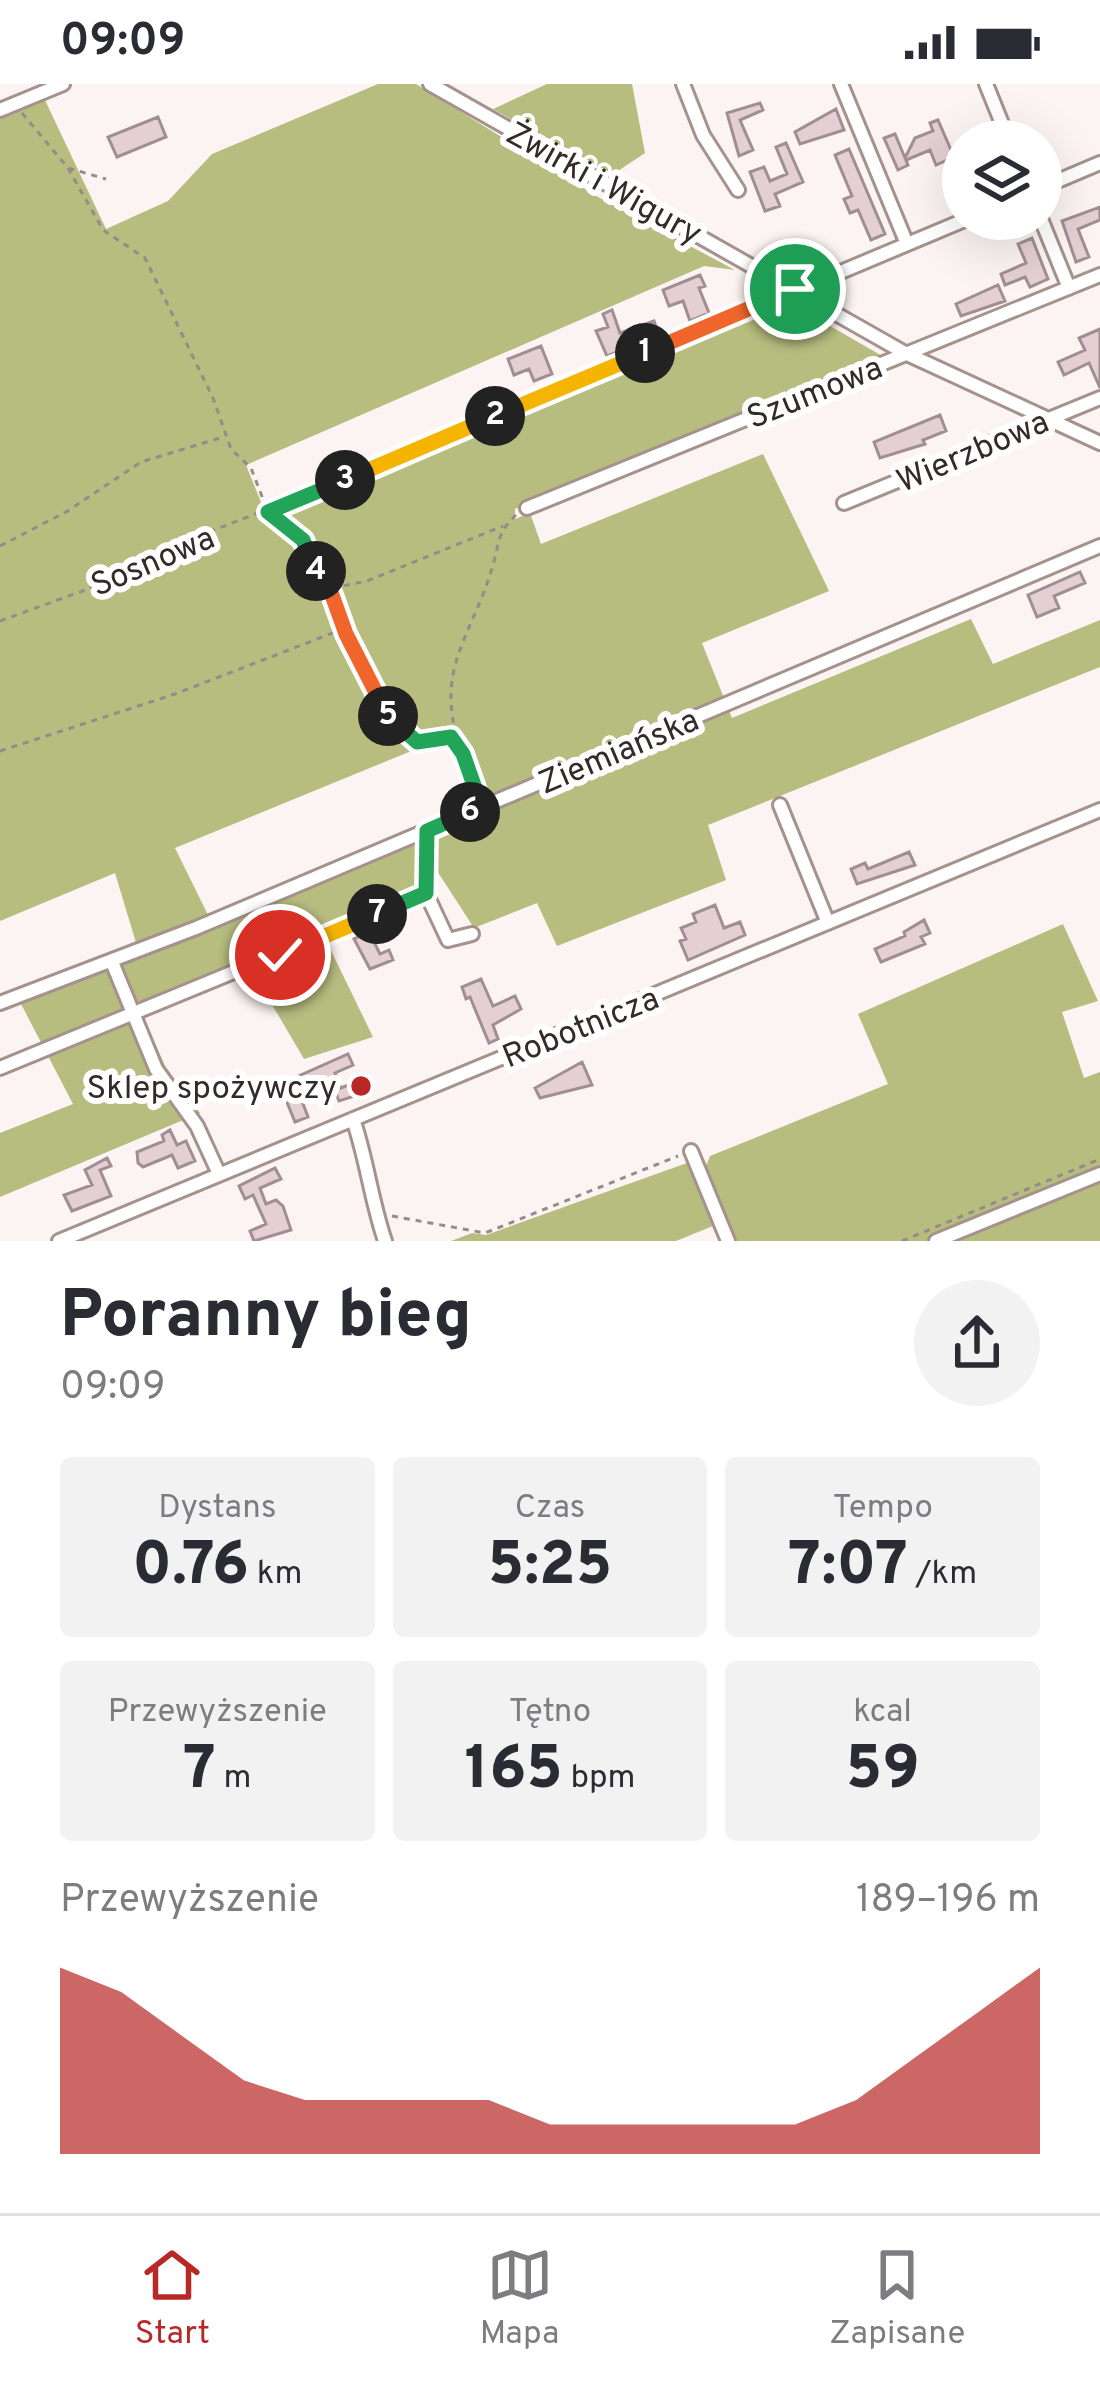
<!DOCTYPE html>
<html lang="pl">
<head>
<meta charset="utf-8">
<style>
  :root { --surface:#fff; --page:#f2f2f3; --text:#2b2b33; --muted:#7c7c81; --line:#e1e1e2; --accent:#b72826 }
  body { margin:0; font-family:Overpass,sans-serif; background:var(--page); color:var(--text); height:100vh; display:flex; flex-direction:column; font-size:45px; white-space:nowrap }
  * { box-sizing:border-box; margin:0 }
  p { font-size:39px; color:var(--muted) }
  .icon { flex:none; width:66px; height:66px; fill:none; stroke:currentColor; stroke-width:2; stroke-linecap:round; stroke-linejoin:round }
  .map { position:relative; height:1157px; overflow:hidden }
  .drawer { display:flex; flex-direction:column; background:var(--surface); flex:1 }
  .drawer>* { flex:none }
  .tools { position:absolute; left:942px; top:36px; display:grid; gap:24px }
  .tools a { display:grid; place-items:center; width:120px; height:120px; border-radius:50%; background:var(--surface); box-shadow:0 12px 48px #0002; font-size:60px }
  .pin { position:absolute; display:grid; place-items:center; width:102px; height:102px; color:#fff; margin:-51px; border:6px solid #fff; border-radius:50%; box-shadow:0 3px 12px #0007 }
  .km { position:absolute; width:60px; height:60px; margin:-30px; border-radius:50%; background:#222; color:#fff; font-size:33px; line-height:60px; text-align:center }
  .round { display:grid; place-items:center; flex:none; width:126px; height:126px; border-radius:63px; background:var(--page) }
  .headline { display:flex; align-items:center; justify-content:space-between; height:204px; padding:0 60px }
  h1 { font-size:66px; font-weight:800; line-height:90px }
  .stats { display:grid; grid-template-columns:repeat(3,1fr); gap:18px; height:204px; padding:12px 60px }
  .stats div { display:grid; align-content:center; border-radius:12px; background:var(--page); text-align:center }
  .stats b { font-size:60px; font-weight:800 }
  .stats small { font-size:33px; font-weight:400 }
  .stats p { font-size:33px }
  .chart { height:336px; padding:24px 60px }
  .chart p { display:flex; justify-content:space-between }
  .chart svg { width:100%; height:216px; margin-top:12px; fill:var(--accent); opacity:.7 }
  .status { display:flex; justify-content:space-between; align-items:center; height:84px; padding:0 60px; background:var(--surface); direction:ltr }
  .status svg { height:33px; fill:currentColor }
  .dock { display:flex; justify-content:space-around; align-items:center; height:168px; border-top:3px solid var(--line); background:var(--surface); font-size:33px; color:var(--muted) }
  .dock a { display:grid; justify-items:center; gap:6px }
  .dock .on { color:var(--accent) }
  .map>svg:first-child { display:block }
</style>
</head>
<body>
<div class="status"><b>09:09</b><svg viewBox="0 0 49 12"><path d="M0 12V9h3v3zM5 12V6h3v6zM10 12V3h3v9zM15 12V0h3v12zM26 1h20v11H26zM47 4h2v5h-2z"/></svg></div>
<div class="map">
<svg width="1100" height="1157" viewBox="0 0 1100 1157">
  <rect width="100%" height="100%" fill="#fcf4f2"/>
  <path fill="#b6bd7f" d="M 378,0 L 416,0 L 598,113 L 735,186 L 704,182 L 246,381 L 269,438 L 381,394 L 785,216 L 884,273 L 515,425 L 515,435 L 530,429 L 541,460 L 763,370 L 829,507 L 702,559 L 732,634 L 971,535 L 993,580 L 1100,536 L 1100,583 L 708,741 L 726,796 L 557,862 L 537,819 L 474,844 L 430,776 L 433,757 L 484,727 L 460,647 L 175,764 L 212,839 L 421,756 L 418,802 L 321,846 L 373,953 L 304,975 L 247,878 L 139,923 L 165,982 L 200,1029 L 0,1113 L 0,1049 L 73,1020 L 20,918 L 101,884 L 137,862 L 115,789 L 0,837 L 0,32 L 44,14 L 106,145 L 168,117 L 212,70 Z
    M 547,0 L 632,0 L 645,69 L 612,91 L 493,25 Z
    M 1063,840 L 1098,917 L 1062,928 L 1084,994 L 1100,988 L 1100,1157 L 736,1157 L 706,1082 L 710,1072 L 888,1000 L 858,930 Z
    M 687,1079 L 713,1142 L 676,1157 L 451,1157 L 472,1149 L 486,1151 Z"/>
  <path fill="#e3cfd4" stroke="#a18e93" stroke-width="3" d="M 760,19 L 763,26 L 740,36 L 753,66 L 739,72 L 727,29 Z
    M 836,25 L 844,46 L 800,60 L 795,48 Z
    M 158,33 L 166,53 L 117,73 L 108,53 Z
    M 938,36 L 954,73 L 936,81 L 930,66 L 906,76 L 908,81 L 898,86 L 884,54 L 895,50 L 905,74 L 915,54 L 933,47 L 930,39 Z
    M 786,59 L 803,98 L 775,110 L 780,122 L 765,127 L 750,88 L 764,83 L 770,97 L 787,90 L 776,63 Z
    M 849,65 L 885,150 L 871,156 L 858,126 L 850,129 L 844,115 L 852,112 L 835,71 Z
    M 1100,123 L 1100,136 L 1078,145 L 1089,173 L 1076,178 L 1062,137 Z
    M 1032,154 L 1048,195 L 1030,203 L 1025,193 L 1005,201 L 1001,190 L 1026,179 L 1018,160 Z
    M 700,191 L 705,202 L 699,204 L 709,229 L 690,237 L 683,217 L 669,222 L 663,206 Z
    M 998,201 L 1005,217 L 961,232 L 956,220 Z
    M 612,226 L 620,249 L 654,237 L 659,252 L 607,272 L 596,247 L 608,243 L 603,230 Z
    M 1100,245 L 1100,304 L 1089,279 L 1064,291 L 1058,278 L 1085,266 L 1079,254 Z
    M 541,262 L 552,290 L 534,297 L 529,285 L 514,291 L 508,275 Z
    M 940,331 L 946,347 L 923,356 L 925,360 L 880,374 L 874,358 Z
    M 1080,488 L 1085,499 L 1054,512 L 1059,524 L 1037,533 L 1028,511 Z
    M 909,768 L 915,781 L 857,800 L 851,785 L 865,779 L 868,785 Z
    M 715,821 L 724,844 L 740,838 L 745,851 L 688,876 L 680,857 L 686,855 L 681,844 L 696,838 L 693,830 Z
    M 924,836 L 930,849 L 921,853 L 925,860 L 881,878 L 875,865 L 905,852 L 904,848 Z
    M 369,848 L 380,870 L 389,866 L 393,876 L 370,885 L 354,855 Z
    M 481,895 L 493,922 L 515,912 L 521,925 L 493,941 L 498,955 L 489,959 L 470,913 L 466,915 L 462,903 Z
    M 348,970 L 353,981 L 335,989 L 341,1004 L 365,994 L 370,1007 L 339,1017 L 335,1007 L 319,1010 L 302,1017 L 308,1033 L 295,1038 L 284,1011 L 278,1013 L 274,1003 Z
    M 582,978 L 592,1001 L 540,1014 L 535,1004 Z
    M 170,1046 L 177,1061 L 186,1057 L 195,1077 L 178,1084 L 172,1071 L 143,1083 L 138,1079 L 137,1068 L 164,1057 L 162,1051 Z
    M 107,1074 L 111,1082 L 100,1086 L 111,1112 L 72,1127 L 64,1111 L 92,1101 L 85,1086 Z
    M 275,1084 L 281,1095 L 260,1104 L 266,1120 L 276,1116 L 283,1122 L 291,1146 L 254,1157 L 250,1147 L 266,1140 L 253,1111 L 245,1115 L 239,1102 Z"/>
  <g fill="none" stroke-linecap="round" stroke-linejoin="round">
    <g stroke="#a5928c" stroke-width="18">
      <path id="minor" d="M 430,0 L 905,269 L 1100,359
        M 683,0 L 703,51 L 738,106
        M 841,0 L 907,160
        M 986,0 L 1009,57
        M 0,26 L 63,0
        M 1041,104 L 1100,79
        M 1041,135 L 1069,204
        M 376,383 L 967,135
        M 844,419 L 1100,314
        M 527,424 L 1100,191
        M 780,721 L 828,839
        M 427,747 L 426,809 L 448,856 L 472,850
        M 112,878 L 156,985 L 197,1042 L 219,1090
        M 0,919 L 196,844 L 1100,462
        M 0,984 L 426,809
        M 353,1035 C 367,1076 371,1116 385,1157
        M 691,1067 L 728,1157
        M 59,1157 L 1100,726
        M 936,1157 L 1100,1090"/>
    </g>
    <path stroke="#938c89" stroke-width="3" stroke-dasharray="6 6" stroke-linecap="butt" d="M 22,29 L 68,84 L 106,95
      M 68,84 L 103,146 L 145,174 L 213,314 L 231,365 L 251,384 L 268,428 L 303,456 L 319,495 L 332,510 L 374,611 L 389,634 L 417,658 L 451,653 L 463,670
      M 0,462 L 66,428 L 141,378 L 223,353
      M 332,504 L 367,497 L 503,442
      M 0,537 L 88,505 L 170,463 L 364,388
      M 460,662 C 433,585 473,551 493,481 C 499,459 498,447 516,431
      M 0,667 L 175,610 L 343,545
      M 463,671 L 478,713
      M 392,1132 L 485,1149 L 678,1072
      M 902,1157 L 1100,1075"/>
    <use href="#minor" stroke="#fff" stroke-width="12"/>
  </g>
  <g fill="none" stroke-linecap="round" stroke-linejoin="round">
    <g stroke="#fff" stroke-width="24">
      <path id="split-1" d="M 645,269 L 795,205"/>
    </g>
    <g stroke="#fff" stroke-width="24">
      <path id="split-2" d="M 495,332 L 645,269"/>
    </g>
    <g stroke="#fff" stroke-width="24">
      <path id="split-3" d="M 345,396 L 495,332"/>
    </g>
    <g stroke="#fff" stroke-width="24">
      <path id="split-4" d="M 316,487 L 303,456 L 268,428 L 345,396"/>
    </g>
    <g stroke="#fff" stroke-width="24">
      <path id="split-5" d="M 316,487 L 332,511 L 346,550 L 388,632"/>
    </g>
    <g stroke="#fff" stroke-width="24">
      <path id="split-6" d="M 388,632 L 417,658 L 451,653 L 463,670 L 482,724 L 470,728"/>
    </g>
    <g stroke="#fff" stroke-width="24">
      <path id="split-7" d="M 377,830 L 426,809 L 427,747 L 470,728"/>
    </g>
    <g stroke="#fff" stroke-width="24">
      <path id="split-8" d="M 280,871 L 377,830"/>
    </g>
    <use href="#split-1" stroke="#f0652b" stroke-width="15"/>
    <use href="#split-2" stroke="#f5b400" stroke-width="15"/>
    <use href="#split-3" stroke="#f5b400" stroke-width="15"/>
    <use href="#split-4" stroke="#22a559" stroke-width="15"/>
    <use href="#split-5" stroke="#f0652b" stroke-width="15"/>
    <use href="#split-6" stroke="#22a559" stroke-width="15"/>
    <use href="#split-7" stroke="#22a559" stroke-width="15"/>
    <use href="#split-8" stroke="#f5b400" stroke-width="15"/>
  </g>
  <circle fill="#b72826" stroke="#fff" stroke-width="4.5" cx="361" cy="1002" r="12"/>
  <g text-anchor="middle" stroke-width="12" stroke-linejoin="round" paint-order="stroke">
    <g font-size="33" fill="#322b28" stroke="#fff">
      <text transform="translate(605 98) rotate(29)" y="12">Żwirki i Wigury</text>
      <text transform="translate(814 307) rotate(-22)" y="12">Szumowa</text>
      <text transform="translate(972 366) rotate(-23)" y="12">Wierzbowa</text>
      <text transform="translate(152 476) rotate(-23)" y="12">Sosnowa</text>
      <text transform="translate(618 666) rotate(-23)" y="12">Ziemiańska</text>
      <text transform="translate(580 942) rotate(-22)" y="12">Robotnicza</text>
    </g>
    <g font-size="33" fill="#322b28" stroke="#fff" text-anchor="end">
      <text x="337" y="1014">Sklep spożywczy</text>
    </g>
  </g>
</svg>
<div class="tools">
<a><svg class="icon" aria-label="layers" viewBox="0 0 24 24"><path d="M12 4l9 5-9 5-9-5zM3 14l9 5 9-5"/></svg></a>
</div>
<div class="pin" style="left:795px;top:205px;background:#1e9e55"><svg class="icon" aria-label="arrive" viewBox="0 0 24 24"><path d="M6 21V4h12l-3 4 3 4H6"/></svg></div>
<div class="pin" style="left:280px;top:871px;background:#d93025"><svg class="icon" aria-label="check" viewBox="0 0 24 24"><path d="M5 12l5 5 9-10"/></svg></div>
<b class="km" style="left:645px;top:269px">1</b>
<b class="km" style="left:495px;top:332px">2</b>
<b class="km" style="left:345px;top:396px">3</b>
<b class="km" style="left:316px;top:487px">4</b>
<b class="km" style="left:388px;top:632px">5</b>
<b class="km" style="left:470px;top:728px">6</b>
<b class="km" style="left:377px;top:830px">7</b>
</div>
<section class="drawer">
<div class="headline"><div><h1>Poranny bieg</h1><p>09:09</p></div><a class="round"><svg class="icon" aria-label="share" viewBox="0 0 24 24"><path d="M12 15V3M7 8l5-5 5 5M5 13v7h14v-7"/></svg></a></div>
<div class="stats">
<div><p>Dystans</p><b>0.76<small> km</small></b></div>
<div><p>Czas</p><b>5:25</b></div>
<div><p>Tempo</p><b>7:07<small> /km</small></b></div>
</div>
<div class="stats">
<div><p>Przewyższenie</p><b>7<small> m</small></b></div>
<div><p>Tętno</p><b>165<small> bpm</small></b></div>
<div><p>kcal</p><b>59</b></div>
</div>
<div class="chart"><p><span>Przewyższenie</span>189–196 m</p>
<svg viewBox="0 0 160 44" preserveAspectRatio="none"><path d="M0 44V6L10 11L20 20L30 29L40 33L50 33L60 33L70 33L80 38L90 38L100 38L110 38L120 38L130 33L140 24L150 15L160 6V44z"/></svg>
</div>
</section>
<nav class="dock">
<a class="on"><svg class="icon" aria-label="home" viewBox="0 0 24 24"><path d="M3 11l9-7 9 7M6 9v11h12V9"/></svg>Start</a>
<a><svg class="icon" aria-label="map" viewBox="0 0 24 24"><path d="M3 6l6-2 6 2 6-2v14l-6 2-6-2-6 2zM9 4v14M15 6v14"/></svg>Mapa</a>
<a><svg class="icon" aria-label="saved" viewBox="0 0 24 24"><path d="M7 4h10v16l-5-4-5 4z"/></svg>Zapisane</a>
</nav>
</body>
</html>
